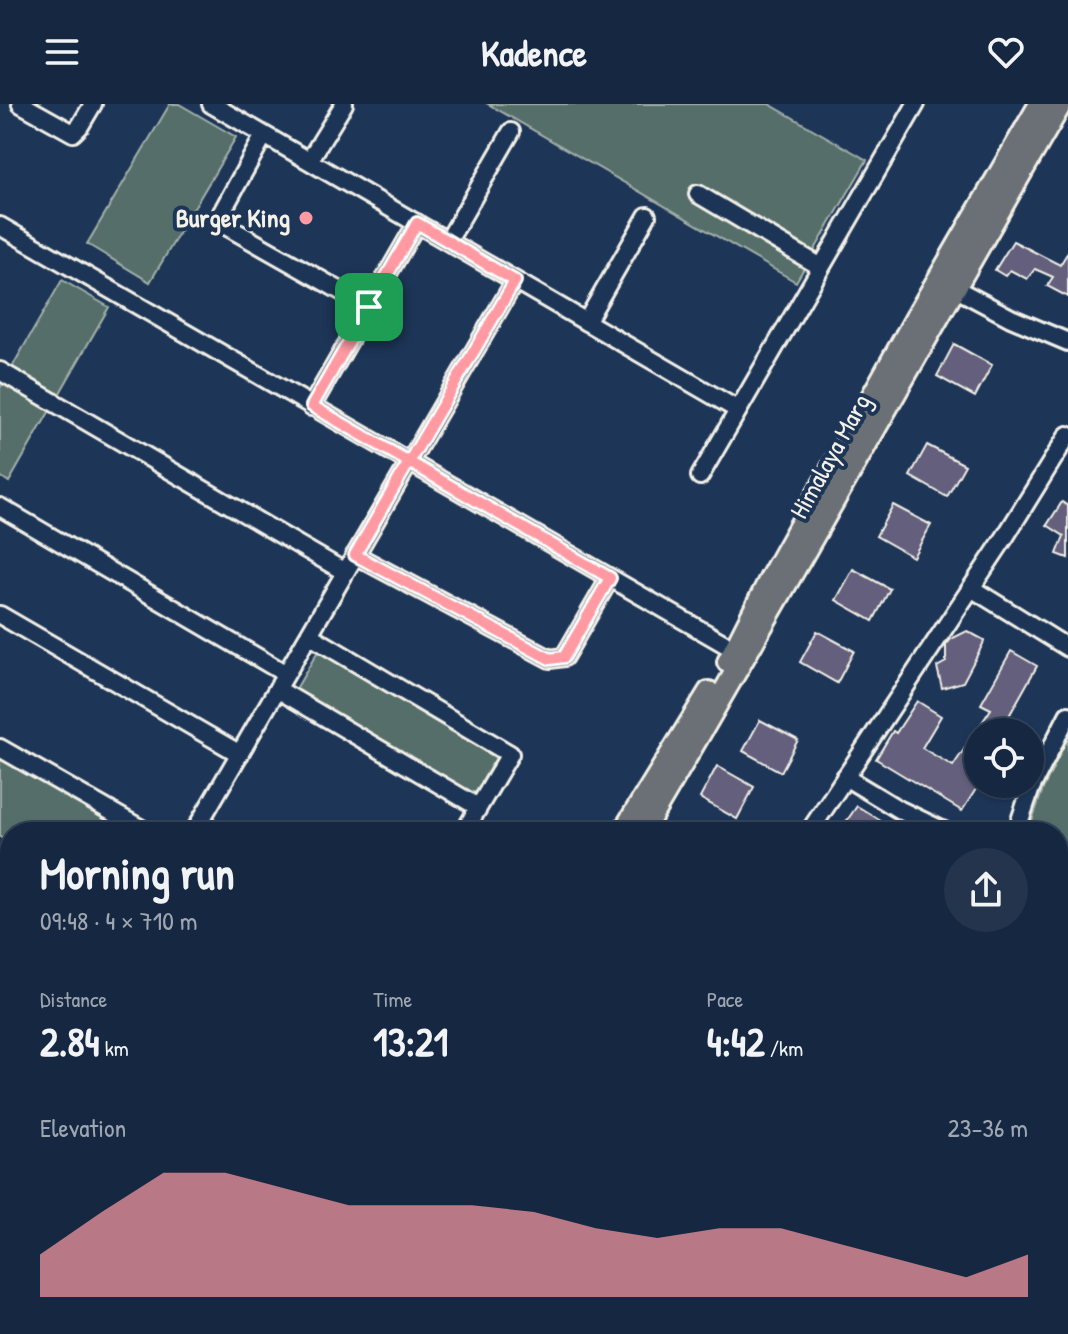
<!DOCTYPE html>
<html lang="en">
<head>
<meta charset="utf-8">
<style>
  :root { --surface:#162841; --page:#23344c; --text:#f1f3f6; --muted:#9ea6b1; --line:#35445a; --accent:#ff9aa2 }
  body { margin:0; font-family:"Patrick Hand",sans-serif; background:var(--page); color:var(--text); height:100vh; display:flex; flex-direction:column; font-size:30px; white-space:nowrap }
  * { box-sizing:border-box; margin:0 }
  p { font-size:26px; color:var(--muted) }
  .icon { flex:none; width:44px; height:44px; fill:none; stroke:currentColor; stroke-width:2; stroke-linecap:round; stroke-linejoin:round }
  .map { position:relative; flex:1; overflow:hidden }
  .details { position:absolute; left:0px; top:718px; width:1068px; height:512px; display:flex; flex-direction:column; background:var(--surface); border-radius:32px 32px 0 0; box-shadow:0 2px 6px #0004,0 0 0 2px var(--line) }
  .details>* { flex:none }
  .fabs { position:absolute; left:964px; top:614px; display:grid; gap:16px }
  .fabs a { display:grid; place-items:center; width:80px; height:80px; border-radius:50%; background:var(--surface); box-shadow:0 2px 6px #0004,0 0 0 2px var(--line); font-size:40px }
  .pin { position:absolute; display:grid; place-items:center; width:68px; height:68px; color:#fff; margin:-34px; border-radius:16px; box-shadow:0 4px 12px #0006 }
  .round { display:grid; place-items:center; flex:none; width:84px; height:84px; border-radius:42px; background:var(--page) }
  .overview { display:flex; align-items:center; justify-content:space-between; height:136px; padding:0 40px }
  h1 { font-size:44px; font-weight:800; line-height:60px }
  .metrics { display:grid; grid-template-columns:repeat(3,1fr); gap:12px; height:136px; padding:8px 40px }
  .metrics div { display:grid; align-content:center }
  .metrics b { font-size:40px; font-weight:800 }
  .metrics small { font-size:22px; font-weight:400 }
  .metrics p { font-size:22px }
  .chart { height:224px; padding:16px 40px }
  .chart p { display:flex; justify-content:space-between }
  .chart svg { width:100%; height:144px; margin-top:8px; fill:var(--accent); opacity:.7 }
  header { display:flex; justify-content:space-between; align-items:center; height:104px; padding:0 40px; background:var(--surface); font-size:36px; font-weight:800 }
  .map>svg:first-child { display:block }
</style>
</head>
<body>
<header><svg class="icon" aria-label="menu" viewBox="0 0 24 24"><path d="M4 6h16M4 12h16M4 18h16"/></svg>Kadence<svg class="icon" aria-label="heart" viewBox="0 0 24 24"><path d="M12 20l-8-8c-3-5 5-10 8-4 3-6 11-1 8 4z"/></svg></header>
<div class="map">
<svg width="1068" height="1230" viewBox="0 0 1068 1230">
  <rect width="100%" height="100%" fill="#1d3557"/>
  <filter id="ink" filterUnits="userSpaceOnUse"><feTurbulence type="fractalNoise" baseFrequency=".0125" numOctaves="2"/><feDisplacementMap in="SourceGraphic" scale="16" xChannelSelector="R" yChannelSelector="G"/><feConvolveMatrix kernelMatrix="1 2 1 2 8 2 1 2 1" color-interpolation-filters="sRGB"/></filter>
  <g filter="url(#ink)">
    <path fill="#546e6b" stroke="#a4b0aa" stroke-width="2" d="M 170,0 L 179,0 L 236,33 L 150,178 L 87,140 Z
      M 488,0 L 769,0 L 867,56 L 796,178 Z
      M 62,176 L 109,203 L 9,378 L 0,372 L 0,284 Z
      M 318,547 L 496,654 L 473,692 L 296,585 Z
      M 1068,633 L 1068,914 L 1058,935 L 1058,728 L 1028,728 L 1043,685 Z
      M 0,655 L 126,728 L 10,728 L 10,739 L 0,733 Z
      M 298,1220 L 373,1220 L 375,1230 L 295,1230 Z
      M 812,1220 L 929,1220 L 925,1230 L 806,1230 Z"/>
    <path fill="#645f7c" stroke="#f4f1e8" stroke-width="2" d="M 1013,137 L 1060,161 L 1068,148 L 1068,193 L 1047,182 L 1053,173 L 1035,165 L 1027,175 L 1010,166 L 1005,172 L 995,166 Z
      M 954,240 L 992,261 L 975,293 L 937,272 Z
      M 927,341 L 965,361 L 947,393 L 910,372 Z
      M 1062,398 L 1068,402 L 1068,454 L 1057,450 L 1064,432 L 1047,421 Z
      M 893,401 L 931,421 L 913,453 L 876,432 Z
      M 853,465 L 890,485 L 873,517 L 836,496 Z
      M 817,527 L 854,547 L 837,579 L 800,558 Z
      M 967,527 L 984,536 L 983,540 L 963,578 L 942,584 L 937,563 L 946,558 L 946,541 L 951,535 Z
      M 1011,547 L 1037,562 L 1000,628 L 978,628 L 978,682 L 962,707 L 876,655 L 893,627 L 896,629 L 917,597 L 941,612 L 922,644 L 953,662 L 991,605 L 981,600 Z
      M 760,616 L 798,636 L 781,668 L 743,647 Z
      M 717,662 L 754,683 L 737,715 L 700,694 Z
      M 857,702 L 883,718 L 876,728 L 847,728 L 841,725 Z
      M 1058,991 L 1068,995 L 1068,1041 L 1058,1063 Z
      M 1068,1148 L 1068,1206 L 1059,1230 L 1037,1230 L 1041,1220 L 1058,1220 L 1058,1172 Z"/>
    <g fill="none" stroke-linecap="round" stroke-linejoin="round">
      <g stroke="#f4f1e8" stroke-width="22">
        <path id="minor" d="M 21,0 L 73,29 L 80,22 L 93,0
          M 211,0 L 738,306
          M 264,31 L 217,117 L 369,203
          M 309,57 L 344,0
          M 698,90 L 821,163
          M 0,122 L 744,551
          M 448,137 L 511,28
          M 947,180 L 1011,214 L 1068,238
          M 586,218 L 647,112
          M 0,267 L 345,468
          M 311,303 L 417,119
          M 700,372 L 916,0
          M 0,403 L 286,570
          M 355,451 L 550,555 L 564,553 L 610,474
          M 971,484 L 1068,544
          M 0,511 L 240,650
          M 309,531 L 510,650 L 464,728
          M 277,585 L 478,703
          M 0,644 L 147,728
          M 845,673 L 898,705 L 946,728
          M 194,728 L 515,177
          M 809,728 L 1005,433 L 1068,331
          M 1016,728 L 1031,684 L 1068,611
          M 0,883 L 10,889
          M 1058,951 L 1068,930
          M 14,1220 L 32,1230
          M 684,1220 L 701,1230
          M 798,1230 L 804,1220
          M 932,1230 L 936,1220"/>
      </g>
      <g stroke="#f4f1e8" stroke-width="26">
        <path id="major" d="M 728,558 L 770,475 L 918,210 L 1040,0
          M 623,728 L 709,588
          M 642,728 C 785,487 920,242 1061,0
          M 0,1041 L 10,1047
          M 277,1220 L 287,1230
          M 383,1220 L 385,1230"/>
      </g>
      <use href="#minor" stroke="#1d3557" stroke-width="16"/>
      <use href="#major" stroke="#6a7074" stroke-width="20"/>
    </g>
  </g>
  <g fill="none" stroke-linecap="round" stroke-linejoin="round" filter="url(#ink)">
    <g stroke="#fff" stroke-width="16">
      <path id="route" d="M 369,203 L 312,302 L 409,358 L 355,451 L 550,555 L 564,553 L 610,474 L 409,358 L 515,177 L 417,119 L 369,203"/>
    </g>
    <use href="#route" stroke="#ff9aa2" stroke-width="10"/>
  </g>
  <circle fill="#ff9aa2" stroke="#1d3557" stroke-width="3" cx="306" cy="114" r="8"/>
  <g text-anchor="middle" stroke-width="8" stroke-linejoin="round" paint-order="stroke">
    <g font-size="26" font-weight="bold" fill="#f4f1e8" stroke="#1d3557" text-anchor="end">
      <text x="290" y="123">Burger King</text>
    </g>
    <g font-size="26" fill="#f4f1e8" stroke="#1d3557">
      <text transform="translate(830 352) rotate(-61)" y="9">Himalaya Marg</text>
    </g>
  </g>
</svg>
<div class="fabs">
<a><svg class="icon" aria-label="locate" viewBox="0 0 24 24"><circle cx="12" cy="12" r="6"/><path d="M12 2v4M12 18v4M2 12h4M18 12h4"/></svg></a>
</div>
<div class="pin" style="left:369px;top:203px;background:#1e9e55"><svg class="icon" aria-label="arrive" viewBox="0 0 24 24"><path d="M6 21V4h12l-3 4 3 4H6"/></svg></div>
<section class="details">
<div class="overview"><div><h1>Morning run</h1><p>09:48 · 4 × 710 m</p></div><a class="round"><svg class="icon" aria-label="share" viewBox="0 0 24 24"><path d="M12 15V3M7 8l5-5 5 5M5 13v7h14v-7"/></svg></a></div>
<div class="metrics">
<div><p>Distance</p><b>2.84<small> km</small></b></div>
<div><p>Time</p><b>13:21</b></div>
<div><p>Pace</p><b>4:42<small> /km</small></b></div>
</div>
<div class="chart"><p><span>Elevation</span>23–36 m</p>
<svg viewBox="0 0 160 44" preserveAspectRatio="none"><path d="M0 44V31L10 18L20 6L30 6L40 11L50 16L60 16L70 16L80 18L90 23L100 26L110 23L120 23L130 28L140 33L150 38L160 31V44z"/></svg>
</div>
</section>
</div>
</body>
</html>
